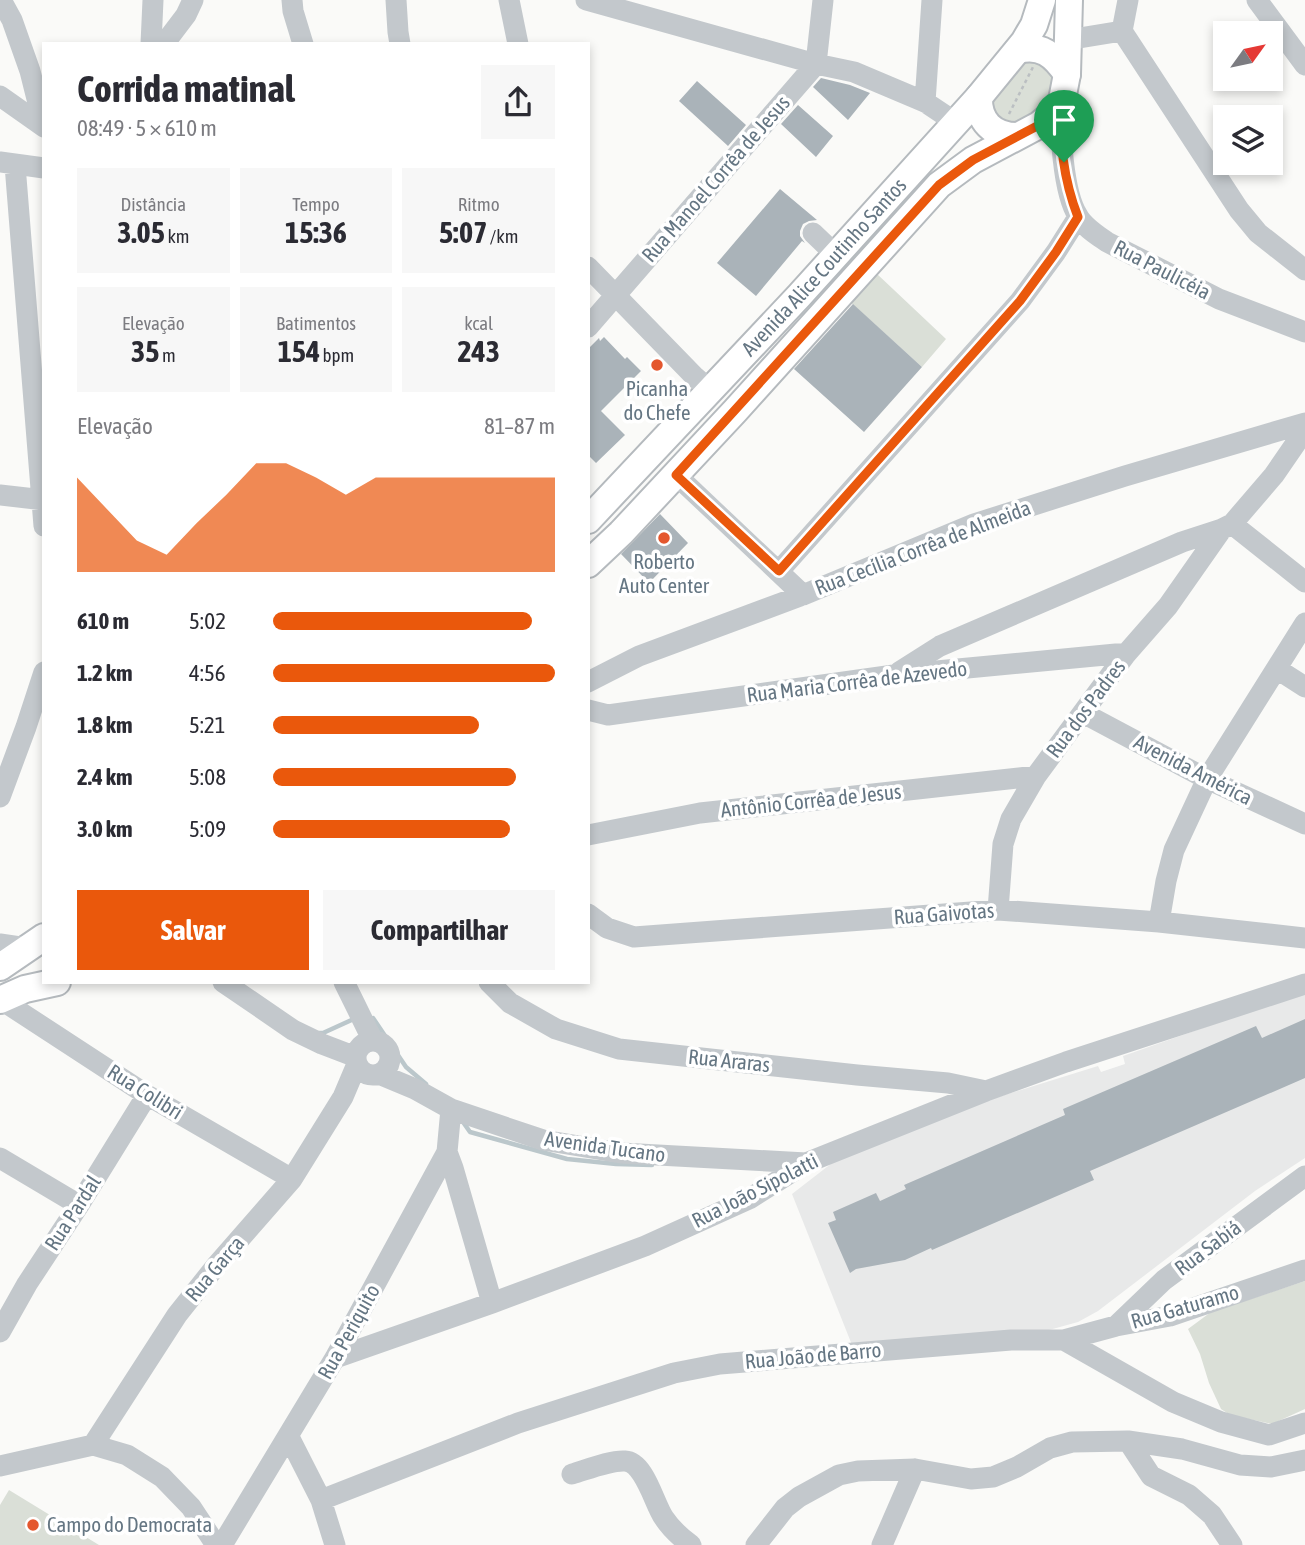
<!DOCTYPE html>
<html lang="pt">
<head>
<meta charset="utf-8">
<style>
  :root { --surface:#fff; --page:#f7f7f7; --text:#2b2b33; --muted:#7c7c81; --accent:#ea580c }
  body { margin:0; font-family:"Asap Condensed",sans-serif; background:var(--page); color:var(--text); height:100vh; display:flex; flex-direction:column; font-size:26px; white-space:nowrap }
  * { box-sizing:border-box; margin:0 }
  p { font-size:23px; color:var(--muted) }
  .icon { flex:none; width:38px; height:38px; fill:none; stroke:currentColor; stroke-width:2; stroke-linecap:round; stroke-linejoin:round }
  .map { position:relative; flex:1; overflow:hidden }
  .sheet { position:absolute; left:42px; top:42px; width:548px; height:942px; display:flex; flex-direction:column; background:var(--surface); border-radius:0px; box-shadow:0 4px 10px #0003 }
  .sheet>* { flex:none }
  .needle { width:46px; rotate:57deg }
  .fabs { position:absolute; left:1213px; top:21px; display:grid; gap:14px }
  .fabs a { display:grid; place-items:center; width:70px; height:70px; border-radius:0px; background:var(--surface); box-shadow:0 4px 10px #0003; font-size:35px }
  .pin { position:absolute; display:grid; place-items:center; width:60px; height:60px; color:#fff; margin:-72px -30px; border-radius:50% 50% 50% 0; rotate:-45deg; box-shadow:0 0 7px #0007 }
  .pin .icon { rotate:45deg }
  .round { display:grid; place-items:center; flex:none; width:74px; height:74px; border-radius:0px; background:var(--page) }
  .head { display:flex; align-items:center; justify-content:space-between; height:119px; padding:0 35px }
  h1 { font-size:38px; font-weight:700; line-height:52px }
  .stats { display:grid; grid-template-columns:repeat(3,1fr); gap:10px; height:119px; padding:7px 35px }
  .stats div { display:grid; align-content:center; border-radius:0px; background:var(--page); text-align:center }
  .stats b { font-size:30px; font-weight:700 }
  .stats small { font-size:19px; font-weight:400 }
  .stats p { font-size:19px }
  .chart { height:196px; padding:14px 35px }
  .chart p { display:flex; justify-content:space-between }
  .chart svg { width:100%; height:126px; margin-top:7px; fill:var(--accent); opacity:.7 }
  .primary-button { display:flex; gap:14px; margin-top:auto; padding:14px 35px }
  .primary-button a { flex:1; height:80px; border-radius:0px; background:var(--accent); color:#fff; font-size:28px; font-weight:700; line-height:80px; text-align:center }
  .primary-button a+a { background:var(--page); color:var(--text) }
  ul { padding:0 35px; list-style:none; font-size:23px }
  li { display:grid; grid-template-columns:112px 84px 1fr; align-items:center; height:52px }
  li i { height:18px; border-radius:9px; background:var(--accent) }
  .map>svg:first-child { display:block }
</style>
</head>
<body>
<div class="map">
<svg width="1305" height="1545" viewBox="0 0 1305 1545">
  <rect width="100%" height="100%" fill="#fafaf8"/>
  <path fill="#e8e9e9" d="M 1305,992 L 1305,1158 L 1255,1191 L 1098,1311 L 1078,1322 L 1049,1330 L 852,1345 L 792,1194 L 832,1163 L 995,1098 L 1098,1066 L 1101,1072 L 1125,1064 L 1123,1056 Z"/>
  <path fill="#dadfd7" d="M 1033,57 L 1053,71 L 1056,93 L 1032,121 L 1003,126 L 987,103 L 1015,65 Z
    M 876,273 L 946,339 L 922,367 L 849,301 Z
    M 1305,1281 L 1305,1409 L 1272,1424 L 1230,1415 L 1221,1409 L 1209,1383 L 1200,1354 L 1188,1329 L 1211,1312 Z
    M 9,1490 L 99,1545 L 0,1545 L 0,1505 Z"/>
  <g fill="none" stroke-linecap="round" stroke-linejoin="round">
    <path stroke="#bbc7cb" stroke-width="4.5" d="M 373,1018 L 406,1067 L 426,1084
      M 319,1033 L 323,1033 L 356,1018
      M 463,1122 L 470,1132 L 567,1159 L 616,1164 L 652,1165"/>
  </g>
  <path fill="#aab3b9" d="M 821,78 L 850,85 L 870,93 L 848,120 L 813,87 Z
    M 697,81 L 746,125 L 728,146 L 679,101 Z
    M 798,105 L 833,136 L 816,157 L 781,124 Z
    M 780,189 L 817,220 L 809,221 L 803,224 L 800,231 L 800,236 L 805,243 L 802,241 L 756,296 L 717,263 Z
    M 853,304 L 922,367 L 864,432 L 794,369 Z
    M 604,337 L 625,359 L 627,357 L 641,371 L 601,411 L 625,435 L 596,463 L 588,455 L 588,349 L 599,338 L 600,341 Z
    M 660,514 L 688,543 L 649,583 L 621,554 Z
    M 1305,1019 L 1305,1078 L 1090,1171 L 1094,1180 L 932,1250 L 931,1248 L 905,1260 L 856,1269 L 850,1273 L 828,1223 L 836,1220 L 833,1212 L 876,1193 L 880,1201 L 906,1189 L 904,1185 L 1065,1115 L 1063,1109 L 1256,1026 L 1262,1038 Z"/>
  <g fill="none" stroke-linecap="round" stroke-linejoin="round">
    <g stroke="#b5babe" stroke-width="30">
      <g id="major">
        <path d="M 1018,50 C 1041,44 1054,55 1067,74"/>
        <path d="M 979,97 C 978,121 993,136 1017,136"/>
        <path id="s1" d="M 588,520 L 799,296 L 979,97 L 1024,42 L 1034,25 L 1042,0"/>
        <path d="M 588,564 L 621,533 L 735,411 L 939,185 L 973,160 L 1039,125 L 1051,115 L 1062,100 L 1067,74 L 1069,0"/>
        <path d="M 0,967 L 44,937"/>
        <path d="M 0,1000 L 25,989 L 57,982"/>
      </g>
    </g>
    <path stroke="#bbbfc2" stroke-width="2.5" stroke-dasharray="3.5 3.5" stroke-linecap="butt" d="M 1009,114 L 1033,67"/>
    <path stroke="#c3c8cc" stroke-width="21" d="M 1,0 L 12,20 L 30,71 L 44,127
      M 292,0 L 293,11 L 303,44
      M 396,0 L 398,32 L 400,44
      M 509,0 L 518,44
      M 586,0 L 816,64 L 854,72 L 925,102 L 955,122
      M 1128,0 L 1122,31 L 1239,210 L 1258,233 L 1305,270
      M 1257,0 L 1305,65
      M 1067,40 L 1122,31
      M 151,44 L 153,0
      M 164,44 L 186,15 L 193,0
      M 0,96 L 44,127
      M 1062,100 C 1059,128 1063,193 1078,216 C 1084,227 1097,235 1107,242 L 1219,299 L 1305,332
      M 925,102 L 932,0
      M 0,162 L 44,168
      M 15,165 L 44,526
      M 813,233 L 836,255
      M 588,267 L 695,377 L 711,391
      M 588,327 L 816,64 L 823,0
      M 676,475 L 803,595
      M 0,495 L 44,500
      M 1232,524 L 1305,582
      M 779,571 L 1020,301 L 1056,252 L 1078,217
      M 1277,669 L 1305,687
      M 899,672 L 940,646 L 1182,542 L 1222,529 L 1232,524 L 1274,475 L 1305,430
      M 588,682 L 639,656 L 803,595 L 974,524 L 1125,476 L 1305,423
      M 588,710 L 608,715 L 894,675 L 1116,654 L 1126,654
      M 1083,713 L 1207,779 L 1305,824
      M 0,797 L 26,727 L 44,672
      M 588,835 L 700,813 L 1036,776
      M 998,910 L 1003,844 L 1011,819 L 1036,776 L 1126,654 L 1168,606 L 1222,529
      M 588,914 L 607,928 L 634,937 L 998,910 L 1159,922 L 1305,938
      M 1159,922 L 1166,881 L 1174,850 L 1207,779 L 1305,623
      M 0,944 L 27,948
      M 223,982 L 293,1030 L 322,1044 L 356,1057
      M 344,982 L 373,1041
      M 489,982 L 510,1003 L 556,1029 L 619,1049 L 857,1075 L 948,1083 L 986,1091
      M 0,999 L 147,1095 L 292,1179
      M356 1058a17 17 0 1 1 34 0a17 17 0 1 1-34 0Z
      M 379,1074 L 415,1089 L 451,1109 L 543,1140 L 621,1153 L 806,1163
      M 447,1152 L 453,1168 L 492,1303
      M 0,1158 L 79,1205
      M 1116,1326 L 1164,1280 L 1305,1176
      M 0,1332 L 27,1284 L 79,1205 L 147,1095
      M 1064,1340 L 1116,1326 L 1170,1316 L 1305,1270
      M 335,1358 L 492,1303 L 645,1246 L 749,1199 L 806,1163 L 986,1091 L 1066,1062 L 1305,984
      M 289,1437 L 321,1500 L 335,1545
      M 1128,1441 L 1151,1476 L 1189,1495 L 1212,1515 L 1232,1545
      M 93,1445 L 177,1315 L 216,1266 L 292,1179 L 343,1097 L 357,1064
      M 0,1466 L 93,1445 L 127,1455 L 162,1477 L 191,1507 L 216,1545
      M 572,1474 C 586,1470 610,1460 625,1461 C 645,1462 654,1504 664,1518 C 672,1530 680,1537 691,1545
      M 321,1500 L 518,1423 L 674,1373 L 720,1364 L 1011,1340 L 1064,1340 L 1173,1402 L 1221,1422 L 1269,1435 L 1305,1423
      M 222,1545 L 335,1358 L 447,1152 L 451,1109
      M 756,1545 L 785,1508 L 799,1497 L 839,1475 L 858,1471 L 915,1469 L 971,1479 L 993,1477 L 1017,1467 L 1050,1448 L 1072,1442 L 1128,1441 L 1182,1449 L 1240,1465 L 1271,1467 L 1305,1460
      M 882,1545 L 915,1469"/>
    <use href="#major" stroke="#fff" stroke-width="26"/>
  </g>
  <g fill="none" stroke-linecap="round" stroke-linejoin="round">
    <g stroke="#fff" stroke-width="14">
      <path id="route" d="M 1062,100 C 1058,139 1064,181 1078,217 L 1056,252 L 1020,301 L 779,571 L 676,475 L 939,185 L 973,160 L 1039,125 L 1051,115 Z"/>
    </g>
    <use href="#route" stroke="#ea580c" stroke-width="9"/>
  </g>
  <g fill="#e4572e" stroke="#fff" stroke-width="2.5">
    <circle cx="657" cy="365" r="7"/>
    <circle cx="664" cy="538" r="7"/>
    <circle cx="33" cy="1525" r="7"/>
  </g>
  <g text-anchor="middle" stroke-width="7" stroke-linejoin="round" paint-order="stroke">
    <g font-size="21" fill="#657683" stroke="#fff">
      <text transform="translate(716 179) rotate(-49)" y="7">Rua Manoel Corrêa de Jesus</text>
      <text dy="7" stroke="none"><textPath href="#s1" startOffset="346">Avenida Alice Coutinho Santos</textPath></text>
      <text transform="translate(1162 270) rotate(27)" y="7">Rua Paulicéia</text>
      <text transform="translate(923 548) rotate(-21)" y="7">Rua Cecília Corrêa de Almeida</text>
      <text transform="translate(857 682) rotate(-7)" y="7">Rua Maria Corrêa de Azevedo</text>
      <text transform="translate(1086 709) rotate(-53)" y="7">Rua dos Padres</text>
      <text transform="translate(1193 770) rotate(27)" y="7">Avenida América</text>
      <text transform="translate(811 801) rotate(-6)" y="7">Antônio Corrêa de Jesus</text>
      <text transform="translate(944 914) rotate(-4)" y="7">Rua Gaivotas</text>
      <text transform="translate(729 1061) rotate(6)" y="7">Rua Araras</text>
      <text transform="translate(145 1092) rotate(32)" y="7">Rua Colibri</text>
      <text transform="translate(605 1147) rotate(8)" y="7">Avenida Tucano</text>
      <text transform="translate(755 1191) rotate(-27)" y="7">Rua João Sipolatti</text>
      <text transform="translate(73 1213) rotate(-57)" y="7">Rua Pardal</text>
      <text transform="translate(1208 1248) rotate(-37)" y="7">Rua Sabiá</text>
      <text transform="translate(215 1269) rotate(-50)" y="7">Rua Garça</text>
      <text transform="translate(1185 1307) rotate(-16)" y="7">Rua Gaturamo</text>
      <text transform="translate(349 1332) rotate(-61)" y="7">Rua Periquito</text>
      <text transform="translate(813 1356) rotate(-5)" y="7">Rua João de Barro</text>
    </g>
    <g font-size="21" fill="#657683" stroke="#fff">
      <text x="657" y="396">Picanha<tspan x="657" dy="24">do Chefe</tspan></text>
      <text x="664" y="569">Roberto<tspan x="664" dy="24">Auto Center</tspan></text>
      <text x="47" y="1532" text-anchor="start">Campo do Democrata</text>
    </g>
  </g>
</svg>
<div class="fabs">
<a><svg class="needle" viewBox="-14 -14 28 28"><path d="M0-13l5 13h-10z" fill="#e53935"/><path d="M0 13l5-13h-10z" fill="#7c7c81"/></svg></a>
<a><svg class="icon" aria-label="layers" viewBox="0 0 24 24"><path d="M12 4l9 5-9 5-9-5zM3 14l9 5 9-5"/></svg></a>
</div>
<div class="pin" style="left:1064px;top:162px;background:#1e9e55"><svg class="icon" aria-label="arrive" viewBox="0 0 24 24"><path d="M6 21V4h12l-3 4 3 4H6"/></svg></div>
<section class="sheet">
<div class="head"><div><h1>Corrida matinal</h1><p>08:49 · 5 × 610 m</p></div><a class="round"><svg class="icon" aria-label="share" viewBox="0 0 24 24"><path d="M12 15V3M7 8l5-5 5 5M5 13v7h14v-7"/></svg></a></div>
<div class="stats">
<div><p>Distância</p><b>3.05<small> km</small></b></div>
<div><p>Tempo</p><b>15:36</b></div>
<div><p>Ritmo</p><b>5:07<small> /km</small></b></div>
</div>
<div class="stats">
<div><p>Elevação</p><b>35<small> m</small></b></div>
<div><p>Batimentos</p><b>154<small> bpm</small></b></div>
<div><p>kcal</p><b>243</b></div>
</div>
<div class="chart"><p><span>Elevação</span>81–87 m</p>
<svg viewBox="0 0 160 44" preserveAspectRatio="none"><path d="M0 44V11L10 22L20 33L30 38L40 27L50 17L60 6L70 6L80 11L90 17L100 11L110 11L120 11L130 11L140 11L150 11L160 11V44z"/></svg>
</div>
<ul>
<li><b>610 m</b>5:02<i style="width:92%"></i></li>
<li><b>1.2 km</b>4:56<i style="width:100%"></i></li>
<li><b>1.8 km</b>5:21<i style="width:73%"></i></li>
<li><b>2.4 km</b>5:08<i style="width:86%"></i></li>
<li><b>3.0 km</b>5:09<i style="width:84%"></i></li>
</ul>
<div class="primary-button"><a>Salvar</a><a>Compartilhar</a></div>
</section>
</div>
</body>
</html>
